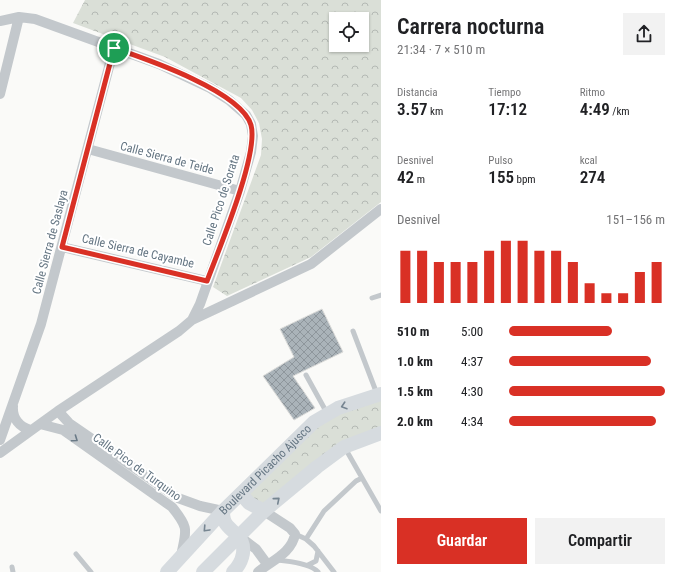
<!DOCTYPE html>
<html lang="es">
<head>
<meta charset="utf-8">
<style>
  :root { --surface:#fff; --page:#f2f2f2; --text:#202124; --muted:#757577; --accent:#d93025 }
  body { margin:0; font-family:"Roboto Condensed",sans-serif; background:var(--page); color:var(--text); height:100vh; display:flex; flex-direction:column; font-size:15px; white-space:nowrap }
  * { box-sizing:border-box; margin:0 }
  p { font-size:13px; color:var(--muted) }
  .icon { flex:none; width:22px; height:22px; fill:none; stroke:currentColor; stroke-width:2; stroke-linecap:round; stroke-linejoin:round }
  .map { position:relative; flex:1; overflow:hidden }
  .panel { display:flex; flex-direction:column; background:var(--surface); width:300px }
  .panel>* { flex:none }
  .tools { position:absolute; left:329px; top:12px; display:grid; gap:8px }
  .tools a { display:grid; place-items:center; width:40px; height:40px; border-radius:0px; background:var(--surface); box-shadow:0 1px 3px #0004; font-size:20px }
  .pin { position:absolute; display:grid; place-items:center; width:34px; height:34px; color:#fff; margin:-17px; border:2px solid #fff; border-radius:50%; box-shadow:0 1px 4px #0007 }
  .round { display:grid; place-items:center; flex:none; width:42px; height:42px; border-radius:0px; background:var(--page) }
  .headline { display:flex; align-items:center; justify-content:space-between; height:68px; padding:0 16px }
  h1 { font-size:22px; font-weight:600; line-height:30px }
  .metrics { display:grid; grid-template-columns:repeat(3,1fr); gap:6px; height:68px; padding:4px 16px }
  .metrics div { display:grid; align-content:center }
  .metrics b { font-size:17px; font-weight:600 }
  .metrics small { font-size:11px; font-weight:400 }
  .metrics p { font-size:11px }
  .chart { height:112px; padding:8px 16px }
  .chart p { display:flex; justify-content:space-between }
  .chart svg { width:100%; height:72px; margin-top:4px; stroke:var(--accent); stroke-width:6 }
  .action { display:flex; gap:8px; margin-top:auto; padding:8px 16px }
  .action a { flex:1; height:46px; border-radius:0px; background:var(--accent); color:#fff; font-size:16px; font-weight:600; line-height:46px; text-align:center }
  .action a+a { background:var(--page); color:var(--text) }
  ul { padding:0 16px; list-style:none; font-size:13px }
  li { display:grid; grid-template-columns:64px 48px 1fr; align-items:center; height:30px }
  li i { height:10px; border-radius:5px; background:var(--accent) }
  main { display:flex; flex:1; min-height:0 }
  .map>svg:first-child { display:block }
</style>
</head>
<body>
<main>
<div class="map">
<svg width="381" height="572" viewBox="0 0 381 572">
  <defs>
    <pattern id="forest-crowns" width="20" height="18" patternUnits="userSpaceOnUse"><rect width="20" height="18" fill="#dadfd7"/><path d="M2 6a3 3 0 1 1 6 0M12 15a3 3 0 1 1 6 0" fill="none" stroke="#b4b9b4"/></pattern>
    <pattern id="building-cross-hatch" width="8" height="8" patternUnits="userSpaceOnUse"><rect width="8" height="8" fill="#aab3b9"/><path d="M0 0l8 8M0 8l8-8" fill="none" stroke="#8e969c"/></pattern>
  </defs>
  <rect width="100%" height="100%" fill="#fafaf8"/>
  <path fill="url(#forest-crowns)" fill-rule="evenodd" d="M 85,0 L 381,0 L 381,202 L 311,257 L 227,296 L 213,287 L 261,155 L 262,139 L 259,123 L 252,110 L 241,98 L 165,57 L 73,23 ZM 336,19 L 362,19 L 362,45 L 336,45 Z
    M 381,395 L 381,432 L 343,447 L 263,509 L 243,491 L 315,424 Z"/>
  <path fill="url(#building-cross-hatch)" stroke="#dcdcda" d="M 322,309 L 343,352 L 293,376 L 315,408 L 294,420 L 263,376 L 294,357 L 280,329 Z"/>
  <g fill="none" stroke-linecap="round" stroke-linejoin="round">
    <path stroke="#c3c8cc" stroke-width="5" d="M 372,298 L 381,295
      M 353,331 L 377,394
      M 306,375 L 327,413
      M 345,448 L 381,511
      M 295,534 L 306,539 L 314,546 L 334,572
      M 306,539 L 324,511 L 356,481 L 362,478
      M 76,554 L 91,572
      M 277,560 C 288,561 311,564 318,572
      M 308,565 L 316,561 L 318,551
      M 12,567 L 13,572"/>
    <path stroke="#c3c8cc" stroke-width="10" d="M 0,21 L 19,17 L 35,19 L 159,64 L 210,88 L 229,100 L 246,115 L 251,124 L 253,136 L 251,152 L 240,191 L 200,304 L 192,320
      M 0,94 L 19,17
      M 88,149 L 240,191
      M 62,247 L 207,281
      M 13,406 C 12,418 19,427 31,430
      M 58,411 L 69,423 L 178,498 L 200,506 L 223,511
      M 40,424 L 63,430 L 172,507 C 190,529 186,530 181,556
      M 0,440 L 41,324 L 114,48
      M 0,453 L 58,411 L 179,331 L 192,320 L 311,264 L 381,209
      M 239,536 L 256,549 L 267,564
      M 258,572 C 271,561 292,553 295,534 L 290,528 L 264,511"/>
    <g stroke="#d6dbdf" stroke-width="14">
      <path d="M 241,494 L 249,503 L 264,511"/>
      <path d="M 223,511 C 223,525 228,526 237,535 C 248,546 243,562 233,572"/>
      <path id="s1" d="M 167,572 L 223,511 L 314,422 L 338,408 L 381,394"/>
      <path d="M 203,572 L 264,511 L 317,467 L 344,447 L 381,433"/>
    </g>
  </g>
  <defs><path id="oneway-chevron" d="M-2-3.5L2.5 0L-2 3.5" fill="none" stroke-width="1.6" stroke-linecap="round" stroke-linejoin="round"/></defs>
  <g stroke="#768591">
    <use href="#oneway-chevron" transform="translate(344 406) rotate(162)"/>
    <use href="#oneway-chevron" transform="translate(277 500) rotate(-40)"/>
    <use href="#oneway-chevron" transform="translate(206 529) rotate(133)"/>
  </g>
  <use stroke="#6a7a87" href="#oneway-chevron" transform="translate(75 439) rotate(35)"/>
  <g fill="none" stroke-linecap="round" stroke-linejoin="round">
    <g stroke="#fff" stroke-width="8">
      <path id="route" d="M 114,48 C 146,59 241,91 251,125 C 259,154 219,249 207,281 L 62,247 Z"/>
    </g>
    <use href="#route" stroke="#d93025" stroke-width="5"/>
  </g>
  <g text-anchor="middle" stroke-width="4" stroke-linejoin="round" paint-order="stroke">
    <g font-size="12" fill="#657683" stroke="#fff">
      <text transform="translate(167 158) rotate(15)" y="4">Calle Sierra de Teide</text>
      <text transform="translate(221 200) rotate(-72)" y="4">Calle Pico de Sorata</text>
      <text transform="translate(50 242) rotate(-75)" y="4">Calle Sierra de Saslaya</text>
      <text transform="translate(138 251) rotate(13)" y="4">Calle Sierra de Cayambe</text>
      <text transform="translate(137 467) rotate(36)" y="4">Calle Pico de Turquino</text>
      <text dy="4" stroke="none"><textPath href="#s1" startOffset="142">Boulevard Picacho Ajusco</textPath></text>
    </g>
  </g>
</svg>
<div class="tools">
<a><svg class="icon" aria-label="locate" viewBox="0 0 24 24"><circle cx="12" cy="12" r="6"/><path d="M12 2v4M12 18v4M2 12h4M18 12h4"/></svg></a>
</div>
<div class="pin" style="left:114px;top:48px;background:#1e9e55"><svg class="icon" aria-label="arrive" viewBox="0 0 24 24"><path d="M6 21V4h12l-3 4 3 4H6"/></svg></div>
</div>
<section class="panel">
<div class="headline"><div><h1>Carrera nocturna</h1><p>21:34 · 7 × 510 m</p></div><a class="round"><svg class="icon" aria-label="share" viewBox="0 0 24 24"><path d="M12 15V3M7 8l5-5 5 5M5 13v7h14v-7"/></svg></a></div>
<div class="metrics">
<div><p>Distancia</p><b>3.57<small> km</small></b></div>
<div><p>Tiempo</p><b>17:12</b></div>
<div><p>Ritmo</p><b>4:49<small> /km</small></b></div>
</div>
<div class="metrics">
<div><p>Desnivel</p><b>42<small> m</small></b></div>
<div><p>Pulso</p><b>155<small> bpm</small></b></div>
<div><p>kcal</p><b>274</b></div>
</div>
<div class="chart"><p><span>Desnivel</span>151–156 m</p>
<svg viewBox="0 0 160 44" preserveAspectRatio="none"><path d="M5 44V12M15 44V12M25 44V19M35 44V19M45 44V19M55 44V12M65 44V6M75 44V6M85 44V12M95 44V12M105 44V19M115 44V32M125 44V38M135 44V38M145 44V25M155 44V19"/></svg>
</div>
<ul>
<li><b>510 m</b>5:00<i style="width:66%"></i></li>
<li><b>1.0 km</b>4:37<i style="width:91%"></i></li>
<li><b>1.5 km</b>4:30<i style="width:100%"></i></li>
<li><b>2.0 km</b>4:34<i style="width:94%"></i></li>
</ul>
<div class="action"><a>Guardar</a><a>Compartir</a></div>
</section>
</main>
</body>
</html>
